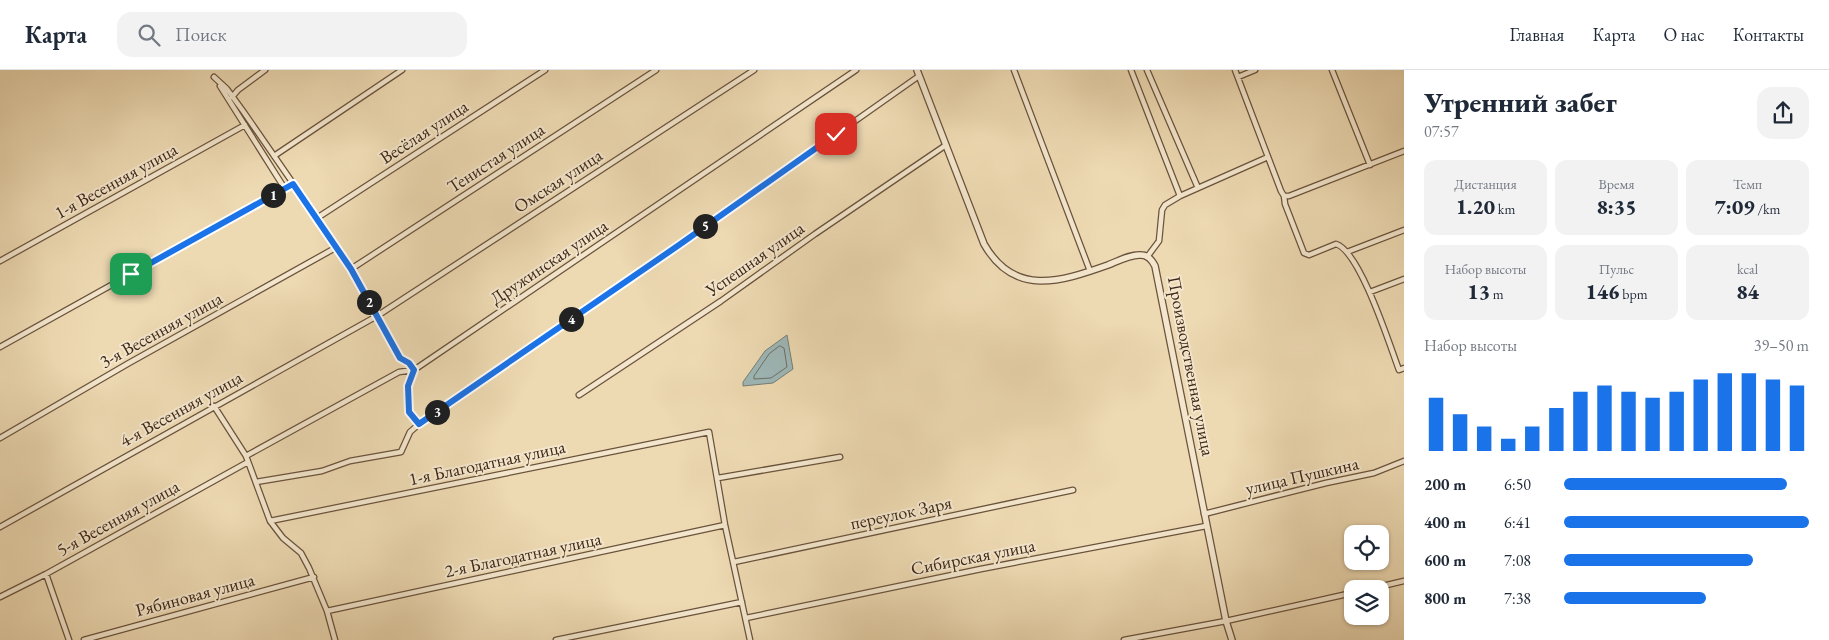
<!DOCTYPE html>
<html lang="ru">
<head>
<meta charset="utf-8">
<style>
  :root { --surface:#fff; --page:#f2f2f3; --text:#1f2937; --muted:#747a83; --line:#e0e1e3; --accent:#1a73e8 }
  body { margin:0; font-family:"EB Garamond",serif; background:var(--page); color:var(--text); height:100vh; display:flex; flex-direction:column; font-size:19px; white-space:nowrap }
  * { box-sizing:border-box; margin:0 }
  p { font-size:16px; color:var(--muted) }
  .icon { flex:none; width:28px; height:28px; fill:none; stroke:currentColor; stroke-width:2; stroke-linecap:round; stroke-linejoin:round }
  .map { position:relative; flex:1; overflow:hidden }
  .details { display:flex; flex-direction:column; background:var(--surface); width:425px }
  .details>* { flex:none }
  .controls { position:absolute; left:1344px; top:455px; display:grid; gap:10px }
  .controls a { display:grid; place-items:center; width:45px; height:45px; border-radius:10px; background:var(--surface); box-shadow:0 1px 4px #0004; font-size:25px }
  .pin { position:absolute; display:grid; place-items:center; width:42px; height:42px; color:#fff; margin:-21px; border-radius:10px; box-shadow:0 2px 8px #0006 }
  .km { position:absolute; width:25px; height:25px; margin:-12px; border-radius:50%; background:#222; color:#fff; font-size:14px; line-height:25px; text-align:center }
  .round { display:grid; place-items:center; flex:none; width:52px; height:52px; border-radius:15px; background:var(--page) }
  .head { display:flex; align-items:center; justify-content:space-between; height:85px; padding:0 20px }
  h1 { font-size:28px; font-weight:800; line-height:38px }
  .figures { display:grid; grid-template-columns:repeat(3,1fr); gap:8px; height:85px; padding:5px 20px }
  .figures div { display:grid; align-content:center; border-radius:12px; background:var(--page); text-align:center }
  .figures b { font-size:21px; font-weight:800 }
  .figures small { font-size:14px; font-weight:400 }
  .figures p { font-size:14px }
  .chart { height:140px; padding:10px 20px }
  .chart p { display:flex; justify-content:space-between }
  .chart svg { width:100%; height:90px; margin-top:5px; stroke:var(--accent); stroke-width:6 }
  ul { padding:0 20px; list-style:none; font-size:16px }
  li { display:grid; grid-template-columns:80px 60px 1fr; align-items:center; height:38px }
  li i { height:12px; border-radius:6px; background:var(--accent) }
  header { display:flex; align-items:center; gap:30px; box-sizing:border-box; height:70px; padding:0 25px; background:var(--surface); border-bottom:1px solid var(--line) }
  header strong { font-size:24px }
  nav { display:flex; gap:28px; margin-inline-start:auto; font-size:18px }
  .search { width:350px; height:45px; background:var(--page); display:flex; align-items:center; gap:12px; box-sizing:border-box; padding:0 18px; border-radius:15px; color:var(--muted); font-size:19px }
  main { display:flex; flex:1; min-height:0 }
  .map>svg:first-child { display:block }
</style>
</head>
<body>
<header>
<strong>Карта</strong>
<div class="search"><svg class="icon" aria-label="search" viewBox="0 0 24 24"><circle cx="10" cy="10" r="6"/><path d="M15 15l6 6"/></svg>Поиск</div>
<nav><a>Главная</a><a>Карта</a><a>О нас</a><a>Контакты</a></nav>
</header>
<main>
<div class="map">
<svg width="1404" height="570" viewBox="0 0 1404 570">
  <rect width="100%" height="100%" fill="#edd9b2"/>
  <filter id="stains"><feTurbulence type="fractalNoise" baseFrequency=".004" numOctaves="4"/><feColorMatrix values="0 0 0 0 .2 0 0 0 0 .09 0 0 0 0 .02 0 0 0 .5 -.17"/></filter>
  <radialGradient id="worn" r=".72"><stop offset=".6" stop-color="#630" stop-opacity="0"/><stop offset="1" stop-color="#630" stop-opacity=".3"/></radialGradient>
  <path fill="#9db7b7" stroke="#777d76" d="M 787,265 L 793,299 L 773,313 L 743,316 L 743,312 L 765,281 Z"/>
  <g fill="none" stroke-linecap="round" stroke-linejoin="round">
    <path stroke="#6e6e66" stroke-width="1" d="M 780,276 L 784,278 L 787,297 L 771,308 L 754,309 L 754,306 L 769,284 Z"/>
    <g stroke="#6a533c" stroke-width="7">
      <path id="minor" d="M 1014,0 L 1090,201
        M 1131,0 L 1180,126
        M 1147,0 L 1198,118
        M 1235,0 L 1281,121 L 1284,126
        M 1332,0 L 1370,95
        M 214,7 L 227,19 L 243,41 L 317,148 L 351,199 L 400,288 L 409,293 L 414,300 L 408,316 L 409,342 L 419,354 L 410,362 L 401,382 L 350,391 L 322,401 L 256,412
        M 1238,7 L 1255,0
        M 220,16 L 285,119
        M 232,27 L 238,20 L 265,0
        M 274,86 L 402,0
        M 1284,126 L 1285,134 L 1304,183 L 1309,185 L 1336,174 C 1360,181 1390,276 1399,300 L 1404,298
        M 1284,126 L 1289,126 L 1404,81
        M 317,148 L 545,0
        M 1347,182 L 1404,160
        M 1147,187 L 1159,171 L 1162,140 L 1165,135 L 1180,126 L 1268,87
        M 0,191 L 245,55
        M 351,199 L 656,0
        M 1370,222 L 1404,209
        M 0,277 L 293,114
        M 579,325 L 721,231 L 815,164 L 946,75
        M 214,336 L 246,386 L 270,451 L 283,468 L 301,483 L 309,498 L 327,541 L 335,570
        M 419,354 L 679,175 L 919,6
        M 0,368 L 129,293 L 337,177
        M 246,386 L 399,302 L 414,300 L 856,0
        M 718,408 L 840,387
        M 1204,444 L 1326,413 L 1374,403 L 1404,391
        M 270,451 L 709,362 L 725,455 L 750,570
        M 0,457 L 377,246 L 754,0
        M 734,492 L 1073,420
        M 46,504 L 69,570
        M 1370,519 L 1404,511
        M 0,527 L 46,504 L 248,392
        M 327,541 L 725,455
        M 746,548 L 981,499 L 1206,456
        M 84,570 L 314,507
        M 556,570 L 742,532
        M 1124,570 L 1226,551 L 1352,523"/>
    </g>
    <g stroke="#6a533c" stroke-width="8">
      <path id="tertiary" d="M 917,0 L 984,174 C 1014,227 1060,212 1108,195 C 1118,191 1131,184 1141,185 C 1148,185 1152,190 1155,196 L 1226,551 L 1232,570"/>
    </g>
    <use href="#minor" stroke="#f3e6cd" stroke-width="4.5"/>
    <use href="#tertiary" stroke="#f3e6cd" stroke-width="5.5"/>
  </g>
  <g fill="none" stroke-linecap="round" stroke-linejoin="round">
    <g stroke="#fff" stroke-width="10">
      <path id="route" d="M 131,204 L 293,114 L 351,199 L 400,288 L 409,293 L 414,300 L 408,316 L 409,342 L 419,354 L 679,175 L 836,64"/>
    </g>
    <use href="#route" stroke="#1a73e8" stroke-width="6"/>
  </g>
  <g text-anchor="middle" stroke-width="4" stroke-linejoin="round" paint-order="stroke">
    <g font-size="18" fill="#3e2615" stroke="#f3e6cd">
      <text transform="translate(424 62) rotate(-33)" y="6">Весёлая улица</text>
      <text transform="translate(496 88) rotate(-33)" y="6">Тенистая улица</text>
      <text transform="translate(116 111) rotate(-29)" y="6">1-я Весенняя улица</text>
      <text transform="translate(558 111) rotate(-33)" y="6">Омская улица</text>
      <text transform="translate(755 189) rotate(-35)" y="6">Успешная улица</text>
      <text transform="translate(549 192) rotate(-34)" y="6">Дружинская улица</text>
      <text transform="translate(161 260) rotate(-29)" y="6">3-я Весенняя улица</text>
      <text transform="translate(1191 296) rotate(79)" y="6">Производственная улица</text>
      <text transform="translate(181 339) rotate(-29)" y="6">4-я Весенняя улица</text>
      <text transform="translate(487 393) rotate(-12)" y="6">1-я Благодатная улица</text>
      <text transform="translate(1302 406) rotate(-13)" y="6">улица Пушкина</text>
      <text transform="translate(901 443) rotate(-12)" y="6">переулок Заря</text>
      <text transform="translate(118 448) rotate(-29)" y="6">5-я Весенняя улица</text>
      <text transform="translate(523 485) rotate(-12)" y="6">2-я Благодатная улица</text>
      <text transform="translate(973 487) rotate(-11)" y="6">Сибирская улица</text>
      <text transform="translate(195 525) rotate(-15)" y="6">Рябиновая улица</text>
    </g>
  </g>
  <rect width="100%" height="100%" filter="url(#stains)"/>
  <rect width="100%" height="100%" fill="url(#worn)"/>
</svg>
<div class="controls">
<a><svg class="icon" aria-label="locate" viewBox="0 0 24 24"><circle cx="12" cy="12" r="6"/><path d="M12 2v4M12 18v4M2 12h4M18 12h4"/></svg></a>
<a><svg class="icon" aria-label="layers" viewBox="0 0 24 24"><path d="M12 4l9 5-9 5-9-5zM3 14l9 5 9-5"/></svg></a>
</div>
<div class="pin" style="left:131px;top:204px;background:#1e9e55"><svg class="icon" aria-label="arrive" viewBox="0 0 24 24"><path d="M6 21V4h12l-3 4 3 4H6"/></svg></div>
<div class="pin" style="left:836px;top:64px;background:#d93025"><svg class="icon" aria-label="check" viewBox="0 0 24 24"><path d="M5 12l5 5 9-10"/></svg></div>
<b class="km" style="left:273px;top:125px">1</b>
<b class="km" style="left:369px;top:232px">2</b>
<b class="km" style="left:437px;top:342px">3</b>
<b class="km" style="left:571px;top:249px">4</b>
<b class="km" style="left:705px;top:156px">5</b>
</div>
<section class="details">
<div class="head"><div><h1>Утренний забег</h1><p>07:57</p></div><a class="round"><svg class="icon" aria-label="share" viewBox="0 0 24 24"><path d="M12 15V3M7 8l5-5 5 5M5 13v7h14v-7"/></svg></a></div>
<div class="figures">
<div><p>Дистанция</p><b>1.20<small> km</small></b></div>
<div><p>Время</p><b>8:35</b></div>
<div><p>Темп</p><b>7:09<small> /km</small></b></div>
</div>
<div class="figures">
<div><p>Набор высоты</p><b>13<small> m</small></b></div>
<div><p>Пульс</p><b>146<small> bpm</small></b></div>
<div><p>kcal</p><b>84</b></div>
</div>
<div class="chart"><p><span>Набор высоты</span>39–50 m</p>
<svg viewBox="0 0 160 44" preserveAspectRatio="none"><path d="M5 44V18M15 44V26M25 44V32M35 44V38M45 44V32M55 44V23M65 44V15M75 44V12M85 44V15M95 44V18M105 44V15M115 44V9M125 44V6M135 44V6M145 44V9M155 44V12"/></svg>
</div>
<ul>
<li><b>200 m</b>6:50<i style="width:91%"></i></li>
<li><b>400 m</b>6:41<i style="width:100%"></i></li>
<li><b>600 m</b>7:08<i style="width:77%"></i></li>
<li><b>800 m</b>7:38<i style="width:58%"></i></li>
</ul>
</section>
</main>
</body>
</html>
